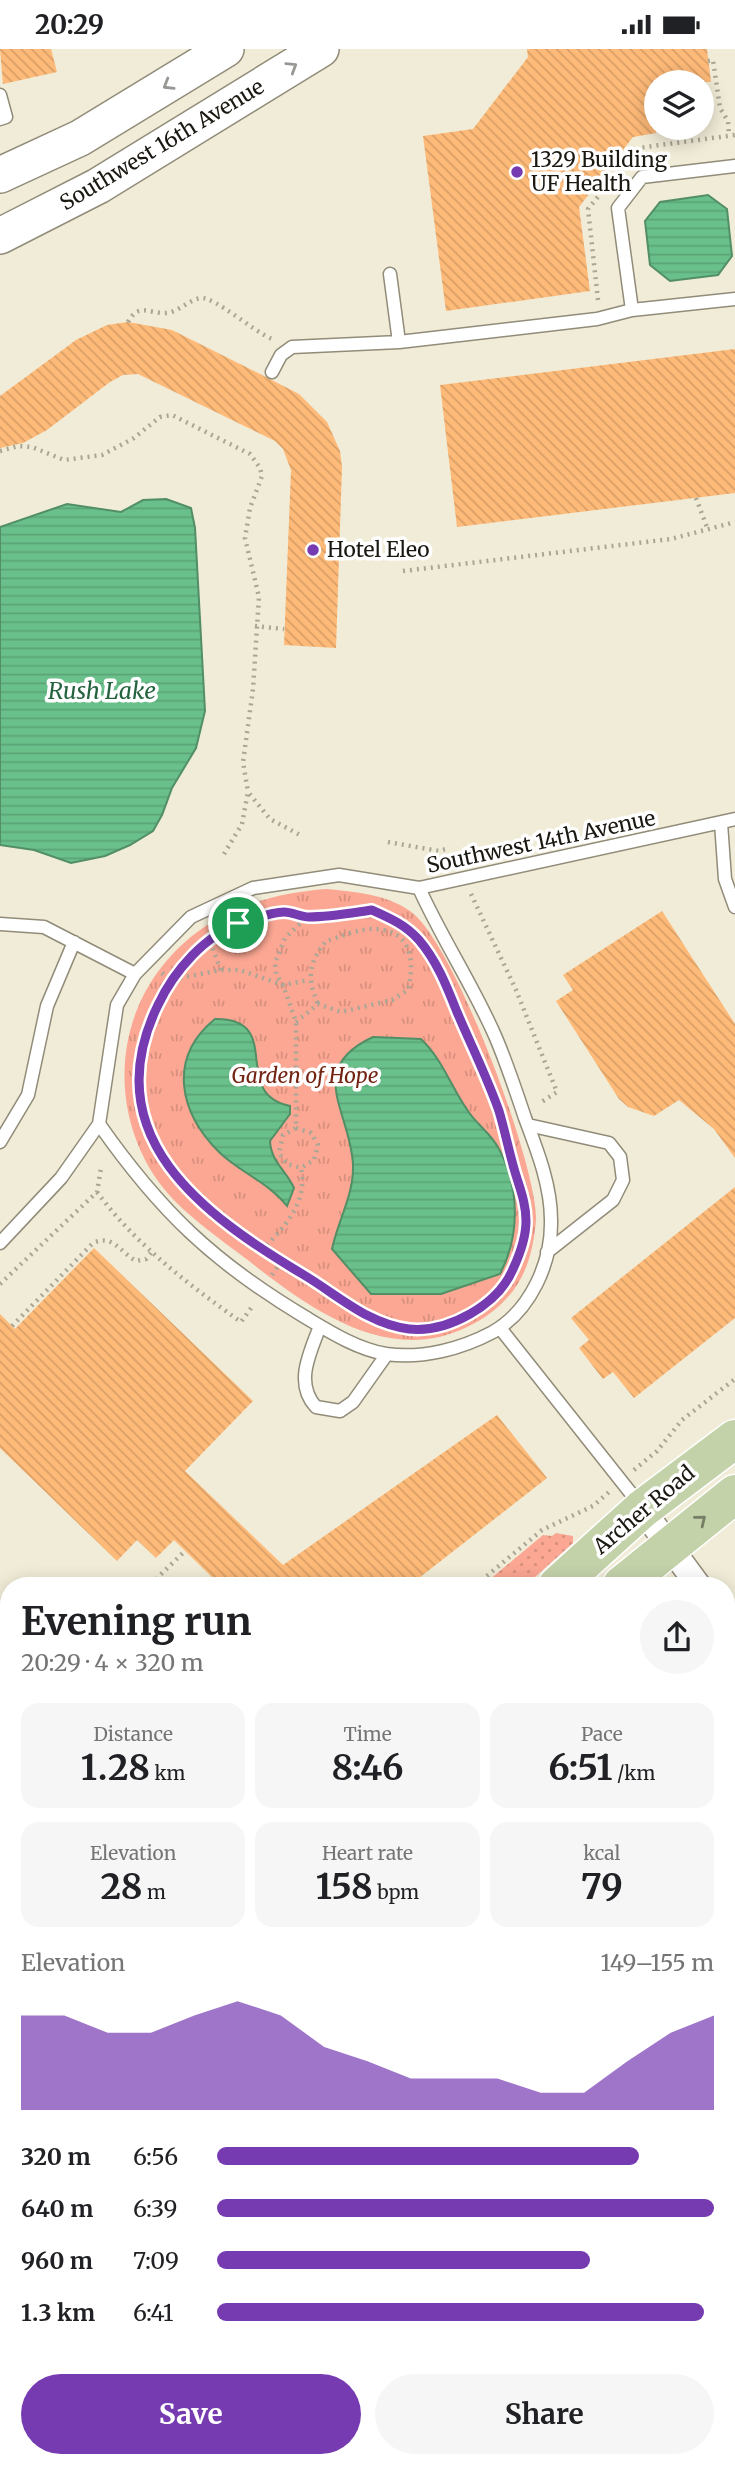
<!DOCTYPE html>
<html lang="en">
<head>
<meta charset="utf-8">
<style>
  :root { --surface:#fff; --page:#f6f6f6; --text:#202124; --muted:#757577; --accent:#763bb1 }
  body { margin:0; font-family:Merriweather,serif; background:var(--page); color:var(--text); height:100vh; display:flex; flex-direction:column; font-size:26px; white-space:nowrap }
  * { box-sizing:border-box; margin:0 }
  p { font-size:23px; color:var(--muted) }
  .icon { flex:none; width:38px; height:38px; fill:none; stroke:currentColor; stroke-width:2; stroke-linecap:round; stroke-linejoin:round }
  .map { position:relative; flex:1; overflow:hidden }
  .sheet { position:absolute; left:0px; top:1528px; width:735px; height:891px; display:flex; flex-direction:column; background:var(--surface); border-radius:28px 28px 0 0; box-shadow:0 4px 18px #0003 }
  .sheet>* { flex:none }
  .buttons { position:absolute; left:644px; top:21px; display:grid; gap:14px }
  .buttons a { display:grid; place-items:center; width:70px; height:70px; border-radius:50%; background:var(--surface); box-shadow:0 4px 18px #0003; font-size:35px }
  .pin { position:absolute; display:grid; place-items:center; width:60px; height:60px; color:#fff; margin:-30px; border:4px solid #fff; border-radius:50%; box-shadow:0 2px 7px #0007 }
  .round { display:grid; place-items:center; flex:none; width:74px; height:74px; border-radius:37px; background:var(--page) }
  .headline { display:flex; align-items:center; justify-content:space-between; height:119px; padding:0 21px }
  h1 { font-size:38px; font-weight:700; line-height:52px }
  .metrics { display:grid; grid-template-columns:repeat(3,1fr); gap:10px; height:119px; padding:7px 21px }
  .metrics div { display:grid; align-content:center; border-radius:18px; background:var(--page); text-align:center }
  .metrics b { font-size:35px; font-weight:700 }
  .metrics small { font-size:19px; font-weight:400 }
  .metrics p { font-size:19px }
  .chart { height:196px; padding:14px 21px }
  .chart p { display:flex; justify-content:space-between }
  .chart svg { width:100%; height:126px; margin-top:7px; fill:var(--accent); opacity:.7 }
  .cta { display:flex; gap:14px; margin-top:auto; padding:14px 21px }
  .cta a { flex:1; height:80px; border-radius:42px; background:var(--accent); color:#fff; font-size:28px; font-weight:700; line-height:80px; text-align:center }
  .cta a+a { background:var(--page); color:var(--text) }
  ul { padding:0 21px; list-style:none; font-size:23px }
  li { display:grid; grid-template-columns:112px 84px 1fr; align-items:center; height:52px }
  li i { height:18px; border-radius:9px; background:var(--accent) }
  .status { display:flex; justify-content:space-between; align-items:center; height:49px; padding:0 35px; background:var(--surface); direction:ltr }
  .status svg { height:19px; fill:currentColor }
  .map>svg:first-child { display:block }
</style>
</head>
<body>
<div class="status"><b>20:29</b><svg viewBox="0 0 49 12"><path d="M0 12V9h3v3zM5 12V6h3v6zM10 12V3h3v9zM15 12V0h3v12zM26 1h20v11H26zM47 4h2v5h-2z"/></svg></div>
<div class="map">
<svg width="735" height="2418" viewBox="0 0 735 2418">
  <defs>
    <pattern id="grass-dots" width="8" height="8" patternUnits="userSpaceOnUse" patternTransform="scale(1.75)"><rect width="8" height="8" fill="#fba793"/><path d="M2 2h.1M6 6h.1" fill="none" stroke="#d78f7e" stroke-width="1.8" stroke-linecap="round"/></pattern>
    <pattern id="forest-crowns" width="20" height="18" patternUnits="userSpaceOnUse" patternTransform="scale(1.75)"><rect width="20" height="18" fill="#fba793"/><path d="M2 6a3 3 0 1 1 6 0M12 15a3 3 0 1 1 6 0" fill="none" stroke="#d78f7e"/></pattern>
    <pattern id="park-tufts" width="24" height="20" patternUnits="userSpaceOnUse" patternTransform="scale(1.75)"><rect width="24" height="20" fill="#fba793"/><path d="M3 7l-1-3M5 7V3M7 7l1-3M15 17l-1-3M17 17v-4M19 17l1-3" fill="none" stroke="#d78f7e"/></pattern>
    <pattern id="water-rules" width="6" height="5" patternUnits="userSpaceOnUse" patternTransform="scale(1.75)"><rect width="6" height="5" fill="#6ac08b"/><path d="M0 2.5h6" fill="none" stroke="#5ba477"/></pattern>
    <pattern id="building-back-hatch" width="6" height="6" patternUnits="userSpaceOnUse" patternTransform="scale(1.75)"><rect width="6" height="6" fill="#feba78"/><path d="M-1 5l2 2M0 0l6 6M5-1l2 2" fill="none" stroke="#d99f67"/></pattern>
  </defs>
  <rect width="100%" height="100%" fill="#f1ecd7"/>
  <path fill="url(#grass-dots)" d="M 556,1484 L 573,1487 L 573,1494 L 526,1536 L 483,1536 L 543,1486 L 552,1487 Z
    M 9,2091 L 9,2327 L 0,2328 L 0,2104 Z
    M 9,2372 L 9,2410 L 13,2410 L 10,2418 L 0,2418 L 0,2373 Z"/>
  <path fill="url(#forest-crowns)" d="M 9,1631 L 9,1651 L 6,1653 L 9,1667 L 9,1773 L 0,1775 L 0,1633 Z
    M 9,1808 L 9,2068 L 0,2081 L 0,1813 Z
    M 735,2219 L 735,2316 L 726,2325 L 726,2225 Z
    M 134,2410 L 248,2410 L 270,2418 L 131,2418 Z
    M 477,2410 L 659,2410 L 652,2418 L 465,2418 Z"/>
  <path fill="url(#park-tufts)" d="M 326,840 C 355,843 386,845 410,862 C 454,892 537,1116 536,1170 C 535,1187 531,1208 524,1223 C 513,1248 491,1267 467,1278 C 388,1317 310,1260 249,1212 C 218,1188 181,1164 158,1132 C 114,1069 113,986 157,924 C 198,867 260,845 326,840 Z"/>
  <path fill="url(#water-rules)" stroke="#528e66" stroke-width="2" d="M 708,146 L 727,160 L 732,207 L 718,226 L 670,232 L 650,216 L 645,172 L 660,153 Z
    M 166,450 L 191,459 L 195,479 L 205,662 L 196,699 L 172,739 L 162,766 L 153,782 L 130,796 L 105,807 L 71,814 L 34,801 L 0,796 L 0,478 L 67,455 L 121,463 L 143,451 Z
    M 215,970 C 286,969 229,1045 290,1057 L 290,1065 L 270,1092 C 271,1113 286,1121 294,1139 L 287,1157 C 268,1133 241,1124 220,1104 C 179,1064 167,1009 215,970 Z
    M 373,988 L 421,990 C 443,1011 451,1038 468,1062 C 477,1076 491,1084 499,1100 C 520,1139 520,1187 500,1225 L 441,1245 L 371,1245 L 332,1200 C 338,1171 354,1146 353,1116 C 351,1063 304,1020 373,988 Z"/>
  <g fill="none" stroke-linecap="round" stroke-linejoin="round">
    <path stroke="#528e66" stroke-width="8" d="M 726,2277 L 735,2270
      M 565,2418 L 571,2410"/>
  </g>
  <path fill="url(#building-back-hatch)" d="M 0,0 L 51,0 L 57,23 L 3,35 Z
    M 527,0 L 707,0 L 711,33 L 656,33 L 656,84 L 633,88 L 579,158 L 590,242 L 446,262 L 423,87 L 473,80 L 528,8 Z
    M 128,273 L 172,281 L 264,327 L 299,345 L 327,373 L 340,402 L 342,418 L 336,599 L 284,596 L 291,421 L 283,400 L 275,392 L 138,325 L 123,326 L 110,333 L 47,381 L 23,394 L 0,399 L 0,347 L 76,291 L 107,276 Z
    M 735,300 L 735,444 L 457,478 L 440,336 Z
    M 662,862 L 735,975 L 735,1109 L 714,1080 L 679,1051 L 654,1067 L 628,1058 L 619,1050 L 556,952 L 573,941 L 563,926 Z
    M 735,1138 L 735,1269 L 634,1349 L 613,1323 L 603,1330 L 579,1299 L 589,1291 L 571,1269 Z
    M 94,1199 L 253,1352 L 185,1422 L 283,1516 L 497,1366 L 547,1429 L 410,1536 L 220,1536 L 174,1491 L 156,1509 L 137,1491 L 117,1512 L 0,1399 L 0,1265 L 15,1280 Z"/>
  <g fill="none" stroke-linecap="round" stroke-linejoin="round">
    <g stroke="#918c79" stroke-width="15">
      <path id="lane" d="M 0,46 L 6,68 L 0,70
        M 735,117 L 642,128 L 618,159 L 632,261 L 735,250
        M 390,225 L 399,293 L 597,270 L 632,261
        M 272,323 L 281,306 L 292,298 L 399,293
        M 721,774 L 725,830 L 735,858
        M 0,875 L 44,878 L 135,925
        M 99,1075 L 117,956 L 135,925 L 191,868 L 253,839 L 339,826 L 419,839 L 735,770
        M 528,1076 L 609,1094 L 620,1108 L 623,1131 L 613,1151 L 547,1203
        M 0,1093 L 28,1046 L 47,957 L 74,893
        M 0,1194 L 61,1129 L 99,1075 C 160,1162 213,1213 305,1268 C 330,1283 357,1300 386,1305 C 423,1310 461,1300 493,1283 C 531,1261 552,1213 551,1171 C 551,1136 537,1101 525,1069 C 516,1042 507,1015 496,989 C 474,938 442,890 419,839
        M 320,1277 C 310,1304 294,1334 316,1358 L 340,1362 L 353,1353 L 387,1305
        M 500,1279 L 641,1457
        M 0,1566 L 9,1598
        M 726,1662 L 735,1655"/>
    </g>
    <g stroke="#918c79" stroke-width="27">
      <path id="street" d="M 642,1460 L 698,1536
        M 726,1572 L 735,1583
        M 726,2380 L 735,2370
        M 697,2418 L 703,2410"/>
    </g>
    <g stroke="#918c79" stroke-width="38">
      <path id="secondary" d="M 0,126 L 80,89 L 226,0
        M 0,187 L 98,137 L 321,0"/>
    </g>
    <g stroke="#fff" stroke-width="41">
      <path id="primary" d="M 558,1536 L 642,1460 L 735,1390
        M 622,1536 L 735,1445
        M 0,2346 L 9,2345
        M 51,2418 L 53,2410
        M 89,2418 L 90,2410"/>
    </g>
    <path stroke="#aaa696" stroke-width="4.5" stroke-dasharray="2 5" stroke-linecap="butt" d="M 708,12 L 713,11 L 720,59 L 728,72 L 729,87
      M 598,251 L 588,160 L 638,99 L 735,86
      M 128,273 C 139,253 149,265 166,264 C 179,263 188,251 201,249 C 215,248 253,282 272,290
      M 0,402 L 18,397 L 32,398 L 64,411 L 102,406 L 134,389 L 160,368 L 172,366 L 250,405 L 260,419 L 262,427 L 250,459 L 245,489 L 259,548 L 253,640 L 243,713 L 248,743
      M 696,449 L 708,481
      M 403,522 L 671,490 L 735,473
      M 255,577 L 284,580
      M 388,793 L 439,802 L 449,799
      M 224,805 L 242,775 L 248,743 L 270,770 L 300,786
      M 471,845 L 516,941 L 557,1043 L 540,1054
      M 371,861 C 390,869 406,876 419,891 C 438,914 448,942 459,969 C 473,1000 488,1030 498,1062 C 505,1082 509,1103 515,1123 C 520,1139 526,1154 526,1172 C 526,1189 520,1205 513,1220 C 498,1256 448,1284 409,1280 C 368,1275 339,1247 304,1226 C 204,1165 94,1087 158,956 C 174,922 204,886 241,874 C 253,870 272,863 284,863 C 292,863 301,868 309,868 C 329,868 351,864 371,861 Z
      M 210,893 L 221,921
      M 162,924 L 170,931 L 221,921 L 240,921 L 283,936 L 309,931
      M 296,973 L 318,955 L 341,963 L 392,951 L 408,941 C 415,913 412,881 375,880 C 360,879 340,888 326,892 C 308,915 307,929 318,955
      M 296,1079 L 311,1084 L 318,1096 L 314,1111 L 301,1119
      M 97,1143 C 136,1196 188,1235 241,1273 L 254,1255
      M 262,1201 C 285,1178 308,1153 301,1119 L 287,1115 L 279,1104 L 283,1086 L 296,1079 L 296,973 L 283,936 L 276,925 L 275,914 L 285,889 L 306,869
      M 272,1226 L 281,1213
      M 0,1235 L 97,1143 L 101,1119
      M 12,1277 L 93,1194 C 113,1185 120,1203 136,1212 L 146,1210 L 151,1204
      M 634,1421 L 657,1402 L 682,1371 L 735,1330
      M 136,1536 L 154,1532 L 185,1502
      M 476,1536 L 542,1481 L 593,1457 L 609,1443
      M 0,2092 L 9,2081"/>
    <use href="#lane" stroke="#fff" stroke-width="12"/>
    <use href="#street" stroke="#fff" stroke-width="24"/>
    <use href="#secondary" stroke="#fff" stroke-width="35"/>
    <use href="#primary" stroke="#c4d2aa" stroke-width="38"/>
  </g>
  <defs><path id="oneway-chevron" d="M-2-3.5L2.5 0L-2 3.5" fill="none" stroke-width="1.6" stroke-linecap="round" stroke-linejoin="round" transform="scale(1.75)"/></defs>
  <g stroke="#989794">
    <use href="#oneway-chevron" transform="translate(292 18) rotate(-32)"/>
    <use href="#oneway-chevron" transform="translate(168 36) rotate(149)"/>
  </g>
  <use stroke="#787e65" href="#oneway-chevron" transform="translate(701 1471) rotate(-39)"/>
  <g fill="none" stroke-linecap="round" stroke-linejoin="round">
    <g stroke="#fff" stroke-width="14">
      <path id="route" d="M 372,861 C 390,869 406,876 419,891 C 437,912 447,938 457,963 C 471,996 487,1028 499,1062 C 505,1082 509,1103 515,1123 C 520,1140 526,1154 526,1172 C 526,1189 520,1205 513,1220 C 498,1256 448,1284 409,1280 C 368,1275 339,1247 304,1226 C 203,1166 94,1087 158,956 C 174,922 205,886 241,874 C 253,870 272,863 284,863 C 292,863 301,868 309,868 C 329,868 351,864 372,861 Z"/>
    </g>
    <use href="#route" stroke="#763bb1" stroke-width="9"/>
  </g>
  <g fill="#763bb1" stroke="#fff" stroke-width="2.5">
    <circle cx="517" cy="123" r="7"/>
    <circle cx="313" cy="501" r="7"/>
  </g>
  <g text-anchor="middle" stroke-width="7" stroke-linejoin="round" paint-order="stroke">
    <g font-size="21" fill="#1a1811" stroke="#fff">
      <text transform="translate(162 96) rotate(-31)" y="7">Southwest 16th Avenue</text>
      <text transform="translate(541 793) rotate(-12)" y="7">Southwest 14th Avenue</text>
      <text transform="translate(644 1461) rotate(-40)" y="7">Archer Road</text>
    </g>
    <g font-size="21" fill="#1a1811" stroke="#fff" text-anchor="start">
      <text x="531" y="118">1329 Building<tspan x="531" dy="24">UF Health</tspan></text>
      <text x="327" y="508">Hotel Eleo</text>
    </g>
    <g font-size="21" font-style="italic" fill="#722311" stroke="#fff">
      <text x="305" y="1034">Garden of Hope</text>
    </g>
    <g font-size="23" font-style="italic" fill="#25633f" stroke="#fff">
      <text x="102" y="650">Rush Lake</text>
    </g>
  </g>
</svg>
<div class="buttons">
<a><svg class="icon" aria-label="layers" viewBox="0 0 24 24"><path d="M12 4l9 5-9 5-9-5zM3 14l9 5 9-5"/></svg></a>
</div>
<div class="pin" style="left:238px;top:874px;background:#1e9e55"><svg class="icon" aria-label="arrive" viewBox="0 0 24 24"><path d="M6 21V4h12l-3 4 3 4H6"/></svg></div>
<section class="sheet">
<div class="headline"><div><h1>Evening run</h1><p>20:29 · 4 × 320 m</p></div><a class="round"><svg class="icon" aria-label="share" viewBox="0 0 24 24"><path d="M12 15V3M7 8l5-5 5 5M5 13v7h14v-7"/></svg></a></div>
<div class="metrics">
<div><p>Distance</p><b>1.28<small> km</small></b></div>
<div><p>Time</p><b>8:46</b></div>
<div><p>Pace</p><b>6:51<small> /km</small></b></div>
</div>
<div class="metrics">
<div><p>Elevation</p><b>28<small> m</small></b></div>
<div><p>Heart rate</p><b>158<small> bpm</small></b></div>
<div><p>kcal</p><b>79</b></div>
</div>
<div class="chart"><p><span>Elevation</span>149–155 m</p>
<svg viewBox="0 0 160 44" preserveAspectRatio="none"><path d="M0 44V11L10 11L20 17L30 17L40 11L50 6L60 11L70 22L80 27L90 33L100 33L110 33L120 38L130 38L140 27L150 17L160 11V44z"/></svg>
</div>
<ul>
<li><b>320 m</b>6:56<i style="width:85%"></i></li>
<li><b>640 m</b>6:39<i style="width:100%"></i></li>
<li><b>960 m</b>7:09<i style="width:75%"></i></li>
<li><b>1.3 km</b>6:41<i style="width:98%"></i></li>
</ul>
<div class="cta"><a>Save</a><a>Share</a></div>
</section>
</div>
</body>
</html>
